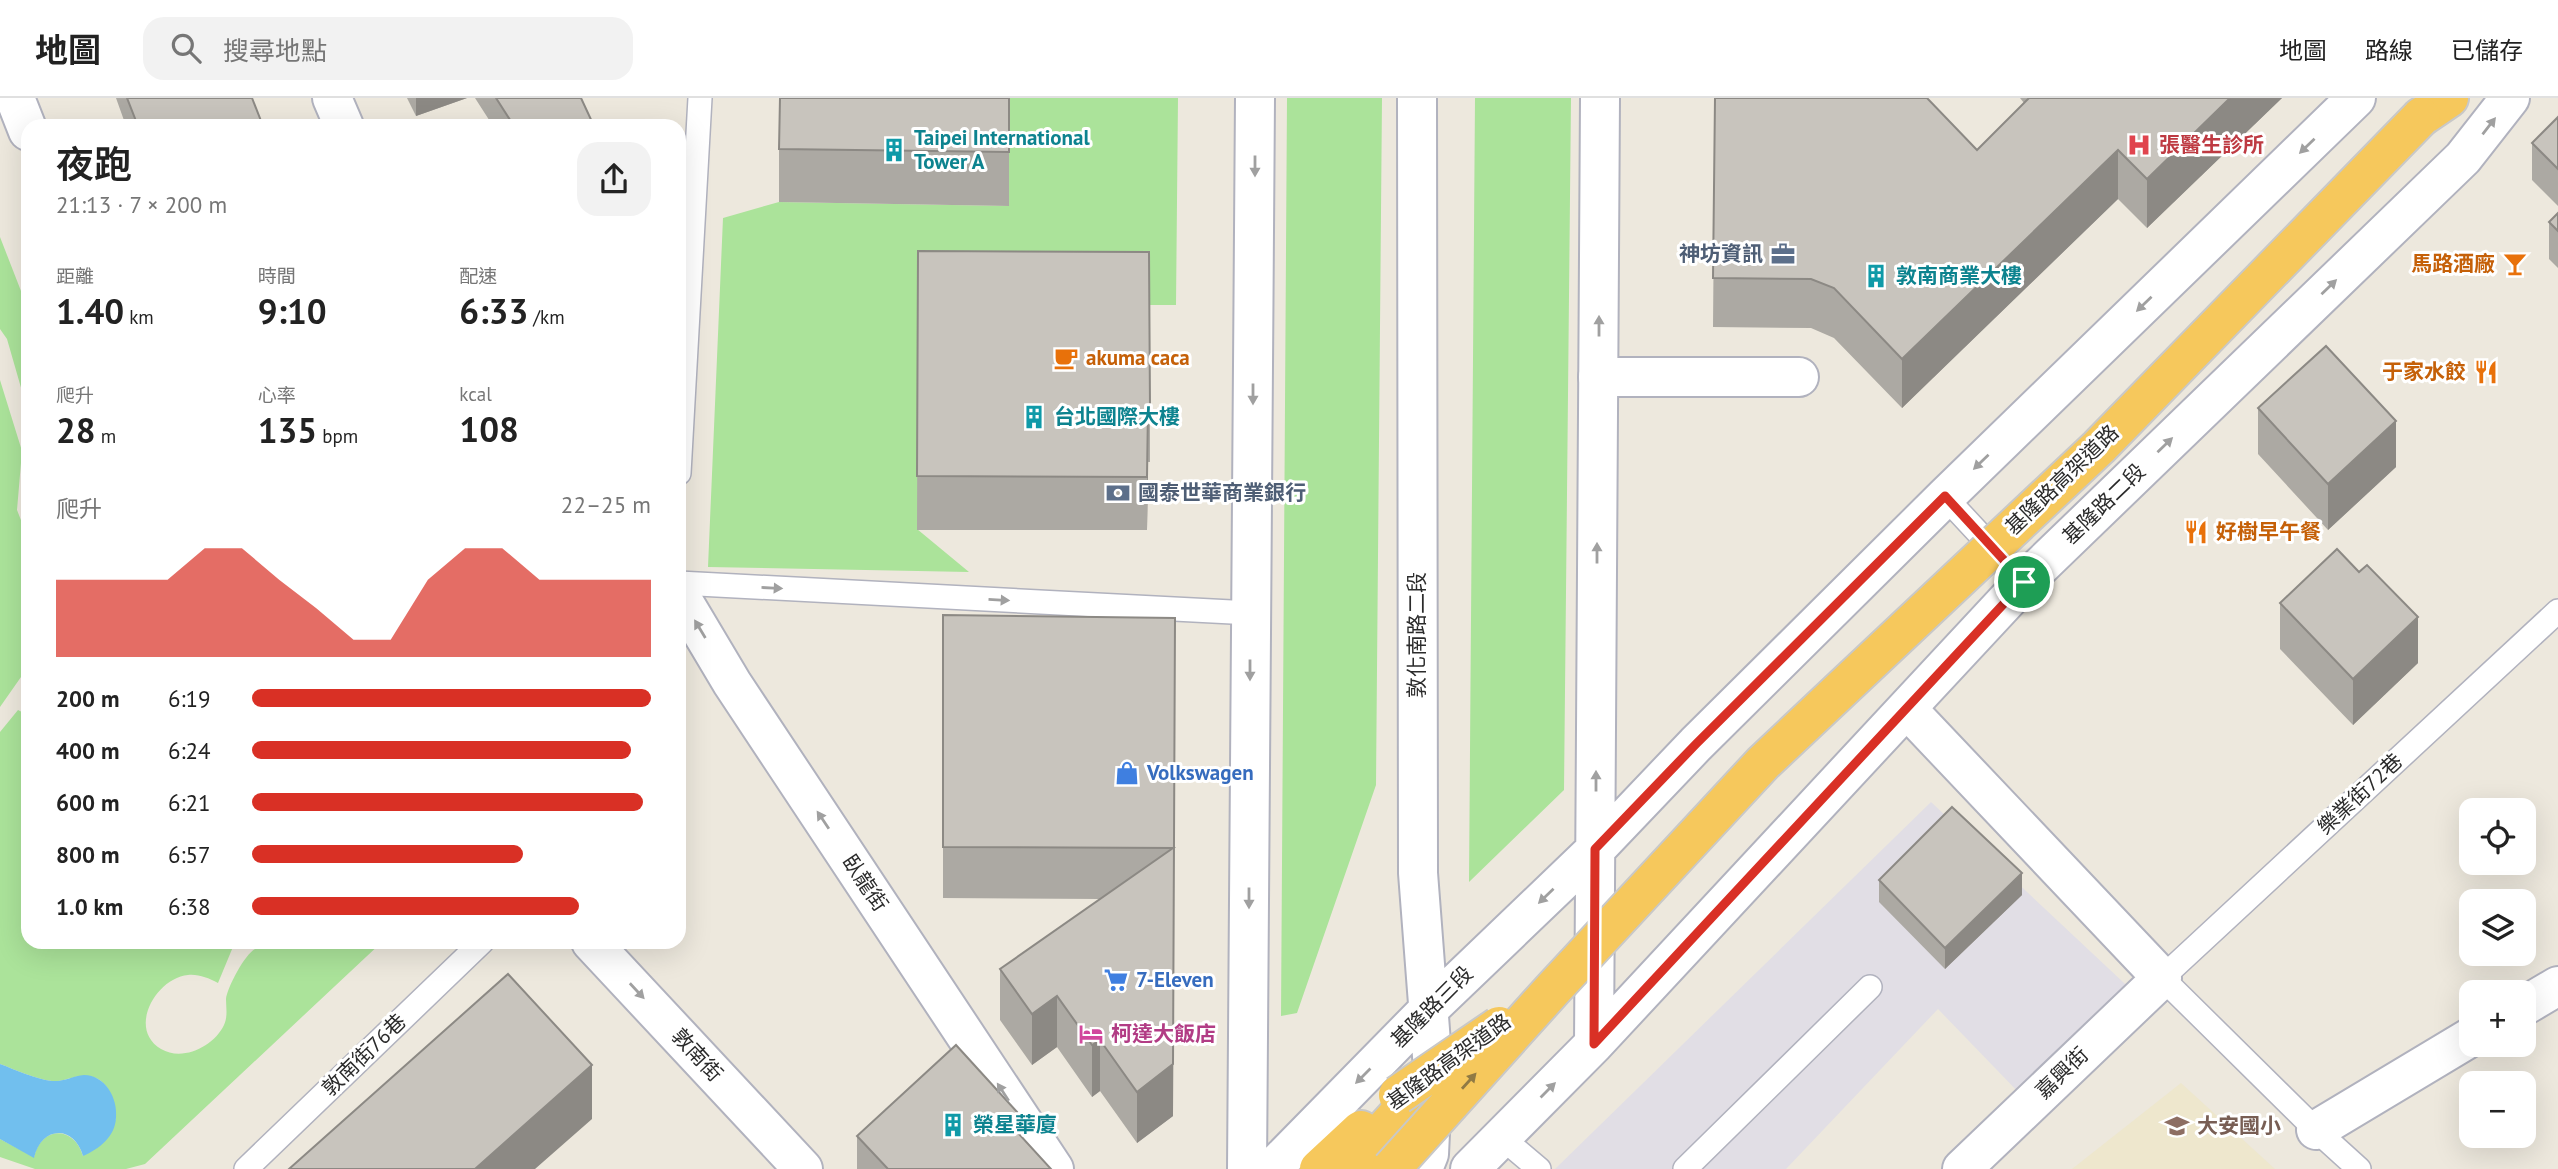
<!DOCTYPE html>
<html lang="zh-TW">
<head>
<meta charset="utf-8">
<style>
  :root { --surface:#fff; --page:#f2f2f2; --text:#222; --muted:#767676; --line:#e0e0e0; --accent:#d93025 }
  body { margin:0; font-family:"PT Sans","Noto Sans TC",sans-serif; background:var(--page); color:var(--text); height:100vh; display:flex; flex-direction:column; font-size:26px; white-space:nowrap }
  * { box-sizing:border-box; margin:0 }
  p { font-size:23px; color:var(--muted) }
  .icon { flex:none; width:38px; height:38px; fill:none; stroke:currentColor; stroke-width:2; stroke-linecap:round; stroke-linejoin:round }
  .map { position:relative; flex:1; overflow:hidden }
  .sheet { position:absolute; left:21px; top:21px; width:665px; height:830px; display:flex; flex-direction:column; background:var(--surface); border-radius:21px; box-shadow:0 7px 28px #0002 }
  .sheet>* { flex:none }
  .fabs { position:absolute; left:2459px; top:700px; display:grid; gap:14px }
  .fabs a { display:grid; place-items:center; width:77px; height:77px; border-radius:14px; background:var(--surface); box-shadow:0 7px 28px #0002; font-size:35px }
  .pin { position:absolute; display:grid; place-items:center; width:60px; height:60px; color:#fff; margin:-30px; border:4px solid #fff; border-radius:50%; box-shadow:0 2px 7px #0007 }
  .round { display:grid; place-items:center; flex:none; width:74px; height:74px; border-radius:21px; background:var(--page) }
  .head { display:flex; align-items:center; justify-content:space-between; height:119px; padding:0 35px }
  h1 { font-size:38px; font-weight:600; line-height:52px }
  .metrics { display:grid; grid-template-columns:repeat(3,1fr); gap:10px; height:119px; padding:7px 35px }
  .metrics div { display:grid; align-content:center }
  .metrics b { font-size:35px; font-weight:600 }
  .metrics small { font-size:19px; font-weight:400 }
  .metrics p { font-size:19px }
  .chart { height:196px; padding:14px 35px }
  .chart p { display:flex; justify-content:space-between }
  .chart svg { width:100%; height:126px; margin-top:7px; fill:var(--accent); opacity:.7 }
  ul { padding:0 35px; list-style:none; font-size:23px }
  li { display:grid; grid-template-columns:112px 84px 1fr; align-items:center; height:52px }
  li i { height:18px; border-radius:9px; background:var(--accent) }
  header { display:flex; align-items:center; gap:42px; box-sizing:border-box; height:98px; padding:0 35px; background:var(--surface); border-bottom:2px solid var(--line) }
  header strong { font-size:33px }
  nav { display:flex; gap:38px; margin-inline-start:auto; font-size:24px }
  .search { width:490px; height:63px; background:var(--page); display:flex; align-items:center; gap:18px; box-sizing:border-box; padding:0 24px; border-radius:21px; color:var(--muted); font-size:26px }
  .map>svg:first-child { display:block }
</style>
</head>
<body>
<header>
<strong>地圖</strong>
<div class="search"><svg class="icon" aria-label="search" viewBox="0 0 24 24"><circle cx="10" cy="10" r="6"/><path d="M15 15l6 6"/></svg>搜尋地點</div>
<nav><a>地圖</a><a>路線</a><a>已儲存</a></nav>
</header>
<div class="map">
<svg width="2558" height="1071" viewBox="0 0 2558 1071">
  <rect width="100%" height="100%" fill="#ede8dd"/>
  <path fill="#e1dee5" d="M 1931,704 L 2139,899 L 2023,999 L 1938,911 L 1786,1071 L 1555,1071 Z"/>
  <path fill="#eee7cd" d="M 2181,985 L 2275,1071 L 2072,1071 Z"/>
  <path fill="#abe39a" d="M 1009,0 L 1178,0 L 1176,207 L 970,207 L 917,431 L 969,474 L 708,469 L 723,120 L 779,104 L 1008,108 Z
    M 1287,0 L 1382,0 L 1376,687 L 1297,915 L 1281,918 Z
    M 1475,0 L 1571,0 L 1564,692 L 1469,784 Z
    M 0,139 L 28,211 L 28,314 L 7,241 L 0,231 Z
    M 0,282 L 22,353 L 17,412 L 28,440 L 28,569 L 0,609 Z
    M 18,612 L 28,617 L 28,844 L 235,844 L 218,885 C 208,880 199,876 188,877 C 156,880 127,931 161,951 C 183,964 214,948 224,927 C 228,918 226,910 226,901 C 227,890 245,856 255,851 C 282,837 349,844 382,844 L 145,1066 L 126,1071 L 35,1071 L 0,1059 L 0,1041 L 34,1059 C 41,1028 74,1027 83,1058 L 116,1021 C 114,1002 109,978 85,978 C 74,977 64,984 52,983 C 35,981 16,972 0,966 L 0,634 Z"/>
  <path fill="#71bfee" d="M 0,966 C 16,972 35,981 52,983 C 63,984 73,978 84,977 C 105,977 118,1000 116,1020 C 115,1039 99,1051 83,1058 C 74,1026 41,1028 34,1060 L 0,1041 Z"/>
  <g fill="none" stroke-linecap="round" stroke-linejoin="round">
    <g stroke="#b1b2be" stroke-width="26">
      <path id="service" d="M 679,375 L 700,0
        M 1945,399 L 2024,484
        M 679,485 L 1251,515
        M 1501,1039 L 1539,1071
        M 246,1071 L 482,844
        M 1685,1071 L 1870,889
        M 2359,1071 L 2316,1032 L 2162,880 L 2558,513"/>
    </g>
    <g stroke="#b1b2be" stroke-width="42">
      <path id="minor" d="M 15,0 L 28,33
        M 332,0 L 344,28
        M 1598,279 L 1799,279
        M 679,496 L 732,585 L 1054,1071
        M 1907,611 L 2162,880 L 1962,1071
        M 591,844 L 803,1071
        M 2524,908 L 2558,888
        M 2316,1032 L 2471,939"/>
    </g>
    <g stroke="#b1b2be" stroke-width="42">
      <path id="secondary" d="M 1417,0 L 1418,775 L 1433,971 L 1429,1056 L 1423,1071
        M 1594,946 L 1600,0
        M 1247,1071 L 1255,0
        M 1272,1071 L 1428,912 L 1596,751 L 1696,646 L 1945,399 L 2356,0
        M 1470,1071 L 1594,946 L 2024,484 L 2463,60 L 2510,0"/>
    </g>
    <g stroke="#c8c8c8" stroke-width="42">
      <path id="trunk" d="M 2421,19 L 2449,0
        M 1319,1071 L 1361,1032
        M 1349,1071 L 1403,1011 L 1431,974"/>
    </g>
    <use href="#service" stroke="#fff" stroke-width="23"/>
    <use href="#minor" stroke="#fff" stroke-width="38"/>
    <use href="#secondary" stroke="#fff" stroke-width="38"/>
    <use href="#trunk" stroke="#f6c85c" stroke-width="38"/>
    <g stroke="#c8c8c8" stroke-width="42" stroke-linecap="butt">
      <path id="trunk-bridge" d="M 1398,997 L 1499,928
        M 1391,1071 L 1553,891 L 1763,665 L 2099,349 L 2421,19"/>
    </g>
    <use href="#trunk-bridge" stroke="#f6c85c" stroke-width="38"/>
  </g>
  <path fill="#aca9a3" d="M 116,0 L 252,0 L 263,28 L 126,28 Z
    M 407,0 L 467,0 L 416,18 Z
    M 475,0 L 581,0 L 594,28 L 493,28 Z
    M 1009,0 L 1009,108 L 779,104 L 779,51 Z
    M 1715,0 L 1977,52 L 2024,5 L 2020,0 L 2282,0 L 2147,130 L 2118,101 L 1902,310 L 1834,240 L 1811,230 L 1713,229 Z
    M 2558,19 L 2558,108 L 2532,82 L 2532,45 Z
    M 2558,115 L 2558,170 L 2549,161 L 2549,124 Z
    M 918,153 L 1150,310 L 1150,364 L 1148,364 L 1147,432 L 917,432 Z
    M 2258,310 L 2396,369 L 2328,432 L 2258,356 Z
    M 2280,505 L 2418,565 L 2353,627 L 2280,551 Z
    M 943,517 L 1175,520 L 1173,1018 L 1137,1045 L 1100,993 L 1092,999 L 1057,949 L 1032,967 L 1000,922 L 1000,871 L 1100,801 L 943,800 Z
    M 1879,782 L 2022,797 L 1945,871 L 1879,804 Z
    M 857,1038 L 1051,1071 L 857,1071 Z"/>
  <path fill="#8c8984" d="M 416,0 L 467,0 L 416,18 Z
    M 2230,0 L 2282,0 L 2147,130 L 2147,81 Z
    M 2118,52 L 2118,101 L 1902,310 L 1902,261 Z
    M 1148,310 L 1148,364 L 1147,432 L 1147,379 Z
    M 2396,323 L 2396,369 L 2328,432 L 2328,386 Z
    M 2418,519 L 2418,565 L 2353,627 L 2353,581 Z
    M 1175,520 L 1173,1018 L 1137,1045 L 1137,994 L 1173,966 Z
    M 2022,775 L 2022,797 L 1945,871 L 1945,850 Z
    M 1057,898 L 1057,949 L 1032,967 L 1032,916 Z
    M 1100,942 L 1100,993 L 1092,999 L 1092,947 Z
    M 592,967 L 592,1021 L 535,1071 L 475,1071 Z
    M 1018,1015 L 1018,1061 L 1008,1024 Z"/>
  <path fill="#c8c4bd" stroke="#8c8984" stroke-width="2" d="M 127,0 L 252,0 L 263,28 L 138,28 Z
    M 496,0 L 581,0 L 594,28 L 514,28 Z
    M 780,0 L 1009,0 L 1009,54 L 779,51 Z
    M 1715,0 L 1927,0 L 1977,52 L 2029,0 L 2230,0 L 2147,81 L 2118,52 L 1902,261 L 1834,190 L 1811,181 L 1713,180 Z
    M 2558,19 L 2558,71 L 2532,45 Z
    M 2558,115 L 2558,133 L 2549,124 Z
    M 918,153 L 1149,154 L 1150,310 L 1148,310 L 1147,379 L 917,378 Z
    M 2326,248 L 2396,323 L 2328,386 L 2258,310 Z
    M 2337,451 L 2359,474 L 2367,467 L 2418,519 L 2353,581 L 2280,505 Z
    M 943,517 L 1175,520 L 1173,966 L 1137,994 L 1100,942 L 1092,947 L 1057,898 L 1032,916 L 1000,871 L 1173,750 L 943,749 Z
    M 1952,709 L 2022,775 L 1945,850 L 1879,782 Z
    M 508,876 L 592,967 L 475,1071 L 289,1071 Z
    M 956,947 L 1018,1015 L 1008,1024 L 1051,1071 L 888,1071 L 857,1038 Z"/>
  <defs><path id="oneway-solid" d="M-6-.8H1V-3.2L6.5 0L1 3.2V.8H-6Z" transform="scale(1.75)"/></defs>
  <g fill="#a0a0a0">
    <use href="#oneway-solid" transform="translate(2489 28) rotate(-52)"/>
    <use href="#oneway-solid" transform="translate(2307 48) rotate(136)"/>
    <use href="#oneway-solid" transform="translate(1255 68) rotate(90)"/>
    <use href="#oneway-solid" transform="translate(2329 189) rotate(-44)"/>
    <use href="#oneway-solid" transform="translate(2144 206) rotate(136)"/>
    <use href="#oneway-solid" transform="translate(1599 228) rotate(-90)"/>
    <use href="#oneway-solid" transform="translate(1253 296) rotate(90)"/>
    <use href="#oneway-solid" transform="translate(2165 347) rotate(-44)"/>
    <use href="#oneway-solid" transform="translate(1981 364) rotate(136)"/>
    <use href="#oneway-solid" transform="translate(1597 455) rotate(-90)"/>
    <use href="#oneway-solid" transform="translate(772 490) rotate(3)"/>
    <use href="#oneway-solid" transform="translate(999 502) rotate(3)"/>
    <use href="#oneway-solid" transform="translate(700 531) rotate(-121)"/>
    <use href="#oneway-solid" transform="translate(1250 572) rotate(90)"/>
    <use href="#oneway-solid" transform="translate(1596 683) rotate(-90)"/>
    <use href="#oneway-solid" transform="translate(823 722) rotate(-124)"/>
    <use href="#oneway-solid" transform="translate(1546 798) rotate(136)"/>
    <use href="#oneway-solid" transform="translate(1249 800) rotate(90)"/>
    <use href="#oneway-solid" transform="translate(637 893) rotate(47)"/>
    <use href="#oneway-solid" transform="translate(1363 978) rotate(135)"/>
    <use href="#oneway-solid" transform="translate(1548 992) rotate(-45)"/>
    <use href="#oneway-solid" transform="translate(1003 994) rotate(-123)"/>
  </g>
  <use fill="#907a44" href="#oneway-solid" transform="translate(1469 983) rotate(-48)"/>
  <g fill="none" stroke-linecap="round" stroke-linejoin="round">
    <g stroke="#fff" stroke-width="14">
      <path id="route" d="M 1945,398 L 2024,484 L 1594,946 L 1595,751 L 1696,646 Z"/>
    </g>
    <use href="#route" stroke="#d93025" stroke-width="9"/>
  </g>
  <defs>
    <g id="hospital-bare" transform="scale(1.89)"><path d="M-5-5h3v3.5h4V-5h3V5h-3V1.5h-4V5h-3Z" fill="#e0444e" stroke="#fff" stroke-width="2.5" paint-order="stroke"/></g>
    <g id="building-bare" transform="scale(1.89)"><path d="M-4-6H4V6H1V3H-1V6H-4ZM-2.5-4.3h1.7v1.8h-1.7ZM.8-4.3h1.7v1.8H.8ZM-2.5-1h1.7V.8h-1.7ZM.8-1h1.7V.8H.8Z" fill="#0f9aa8" stroke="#fff" stroke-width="2.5" paint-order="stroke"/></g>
    <g id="office-bare" transform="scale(1.89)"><path d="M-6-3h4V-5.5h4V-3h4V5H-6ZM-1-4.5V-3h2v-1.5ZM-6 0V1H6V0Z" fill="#5c6f8a" stroke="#fff" stroke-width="2.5" paint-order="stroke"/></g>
    <g id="bar-bare" transform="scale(1.89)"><path d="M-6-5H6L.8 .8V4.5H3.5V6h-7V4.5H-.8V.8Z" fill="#e8710a" stroke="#fff" stroke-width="2.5" paint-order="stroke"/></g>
    <g id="cafe-bare" transform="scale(1.89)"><path d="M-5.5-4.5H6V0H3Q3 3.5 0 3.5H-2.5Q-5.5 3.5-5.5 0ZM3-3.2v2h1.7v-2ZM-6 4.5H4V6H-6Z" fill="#e8710a" stroke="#fff" stroke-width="2.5" paint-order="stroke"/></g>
    <g id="restaurant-bare" transform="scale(1.89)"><path d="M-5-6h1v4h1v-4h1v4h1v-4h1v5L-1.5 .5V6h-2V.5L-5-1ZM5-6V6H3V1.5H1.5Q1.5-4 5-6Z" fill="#e8710a" stroke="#fff" stroke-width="2.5" paint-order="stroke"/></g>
    <g id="bank-bare" transform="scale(1.89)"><path d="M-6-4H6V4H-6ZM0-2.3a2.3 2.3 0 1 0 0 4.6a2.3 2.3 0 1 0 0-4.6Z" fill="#5c6f8a" stroke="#fff" stroke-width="2.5" paint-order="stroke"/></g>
    <g id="shop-bare" transform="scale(1.89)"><path d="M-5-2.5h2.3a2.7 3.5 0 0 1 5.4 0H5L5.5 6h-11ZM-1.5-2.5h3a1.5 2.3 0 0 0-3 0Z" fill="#3f7fe0" stroke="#fff" stroke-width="2.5" paint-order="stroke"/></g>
    <g id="supermarket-bare" transform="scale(1.89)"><path d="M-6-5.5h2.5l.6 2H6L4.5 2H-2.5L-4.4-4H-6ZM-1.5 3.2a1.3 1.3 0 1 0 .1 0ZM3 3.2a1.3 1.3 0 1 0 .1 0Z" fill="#3f7fe0" stroke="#fff" stroke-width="2.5" paint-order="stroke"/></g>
    <g id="hotel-bare" transform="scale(1.89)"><path d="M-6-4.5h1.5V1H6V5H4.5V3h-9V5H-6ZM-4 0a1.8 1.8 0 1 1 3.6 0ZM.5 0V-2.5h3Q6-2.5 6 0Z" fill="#d1479c" stroke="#fff" stroke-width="2.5" paint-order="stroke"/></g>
    <g id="school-bare" transform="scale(1.89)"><path d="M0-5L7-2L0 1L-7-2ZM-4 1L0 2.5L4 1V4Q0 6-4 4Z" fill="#8d6e63" stroke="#fff" stroke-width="2.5" paint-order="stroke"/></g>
  </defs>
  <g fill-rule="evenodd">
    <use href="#hospital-bare" x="2139" y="47"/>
    <use href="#building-bare" x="894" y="52"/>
    <use href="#office-bare" x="1783" y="156"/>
    <use href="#bar-bare" x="2515" y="166"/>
    <use href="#building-bare" x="1876" y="178"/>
    <use href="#cafe-bare" x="1066" y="260"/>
    <use href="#restaurant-bare" x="2486" y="274"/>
    <use href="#building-bare" x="1034" y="319"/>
    <use href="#bank-bare" x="1118" y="395"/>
    <use href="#restaurant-bare" x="2196" y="434"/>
    <use href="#shop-bare" x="1127" y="675"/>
    <use href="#supermarket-bare" x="1116" y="882"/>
    <use href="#hotel-bare" x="1091" y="936"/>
    <use href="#building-bare" x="953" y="1027"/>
    <use href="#school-bare" x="2177" y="1028"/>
  </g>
  <g text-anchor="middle" stroke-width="6" stroke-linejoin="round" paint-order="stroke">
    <g font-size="21" font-weight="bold" fill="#0d838f" stroke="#fff" text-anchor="start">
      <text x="914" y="47">Taipei International<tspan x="914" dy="24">Tower A</tspan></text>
      <text x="1896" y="185">敦南商業大樓</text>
      <text x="1054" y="326">台北國際大樓</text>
      <text x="973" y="1034">榮星華廈</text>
    </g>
    <g font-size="21" font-weight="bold" fill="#be3a42" stroke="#fff" text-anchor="start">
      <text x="2159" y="54">張醫生診所</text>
    </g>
    <g font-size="21" font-weight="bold" fill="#4e5e75" stroke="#fff" text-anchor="end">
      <text x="1763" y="163">神坊資訊</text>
      <text x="1138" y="402" text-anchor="start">國泰世華商業銀行</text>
    </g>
    <g font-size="21" font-weight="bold" fill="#c56008" stroke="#fff" text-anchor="end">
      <text x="2495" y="173">馬路酒廠</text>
      <text x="1086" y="267" text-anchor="start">akuma caca</text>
      <text x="2466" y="281">于家水餃</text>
      <text x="2216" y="441" text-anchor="start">好樹早午餐</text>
    </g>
    <g font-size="21" fill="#2b2b2b" stroke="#fff">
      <text transform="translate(2062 382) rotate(-44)" y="7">基隆路高架道路</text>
      <text transform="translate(2104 406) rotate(-44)" y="7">基隆路二段</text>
      <text transform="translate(1417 537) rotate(-90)" y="7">敦化南路二段</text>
      <text transform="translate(2360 696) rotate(-43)" y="7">樂業街72巷</text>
      <text transform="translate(865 785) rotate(56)" y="7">臥龍街</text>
      <text transform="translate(1432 909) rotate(-45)" y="7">基隆路三段</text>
      <text transform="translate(364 957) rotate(-44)" y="7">敦南街76巷</text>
      <text transform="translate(697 957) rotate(47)" y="7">敦南街</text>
      <text transform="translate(1449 964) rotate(-36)" y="7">基隆路高架道路</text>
      <text transform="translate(2062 975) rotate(-44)" y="7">嘉興街</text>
    </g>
    <g font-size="21" font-weight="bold" fill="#366cbe" stroke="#fff" text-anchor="start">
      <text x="1147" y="682">Volkswagen</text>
      <text x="1136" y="889">7-Eleven</text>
    </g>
    <g font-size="21" font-weight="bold" fill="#b23c85" stroke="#fff" text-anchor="start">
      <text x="1111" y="943">柯達大飯店</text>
    </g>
    <g font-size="21" font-weight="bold" fill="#785e54" stroke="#fff" text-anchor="start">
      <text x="2197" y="1035">大安國小</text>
    </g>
  </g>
</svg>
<div class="fabs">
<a><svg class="icon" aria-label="locate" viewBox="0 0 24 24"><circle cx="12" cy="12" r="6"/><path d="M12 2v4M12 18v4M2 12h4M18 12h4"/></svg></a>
<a><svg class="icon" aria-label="layers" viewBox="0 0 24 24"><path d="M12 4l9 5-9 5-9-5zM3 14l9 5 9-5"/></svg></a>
<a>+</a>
<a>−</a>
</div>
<div class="pin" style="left:2024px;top:484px;background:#1e9e55"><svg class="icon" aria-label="arrive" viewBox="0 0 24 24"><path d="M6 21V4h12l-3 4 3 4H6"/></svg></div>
<section class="sheet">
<div class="head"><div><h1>夜跑</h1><p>21:13 · 7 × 200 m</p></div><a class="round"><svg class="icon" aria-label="share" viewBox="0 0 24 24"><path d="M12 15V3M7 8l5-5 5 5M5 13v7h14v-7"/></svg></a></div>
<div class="metrics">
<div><p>距離</p><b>1.40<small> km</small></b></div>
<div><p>時間</p><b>9:10</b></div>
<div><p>配速</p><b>6:33<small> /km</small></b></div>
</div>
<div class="metrics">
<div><p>爬升</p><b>28<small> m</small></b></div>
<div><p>心率</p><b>135<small> bpm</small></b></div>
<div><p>kcal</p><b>108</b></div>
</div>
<div class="chart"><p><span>爬升</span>22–25 m</p>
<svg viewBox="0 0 160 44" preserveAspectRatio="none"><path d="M0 44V17L10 17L20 17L30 17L40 6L50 6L60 17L70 27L80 38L90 38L100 17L110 6L120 6L130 17L140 17L150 17L160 17V44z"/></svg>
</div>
<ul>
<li><b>200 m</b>6:19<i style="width:100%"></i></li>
<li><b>400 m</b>6:24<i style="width:95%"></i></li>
<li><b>600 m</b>6:21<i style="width:98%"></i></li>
<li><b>800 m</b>6:57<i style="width:68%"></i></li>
<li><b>1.0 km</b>6:38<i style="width:82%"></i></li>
</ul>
</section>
</div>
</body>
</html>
